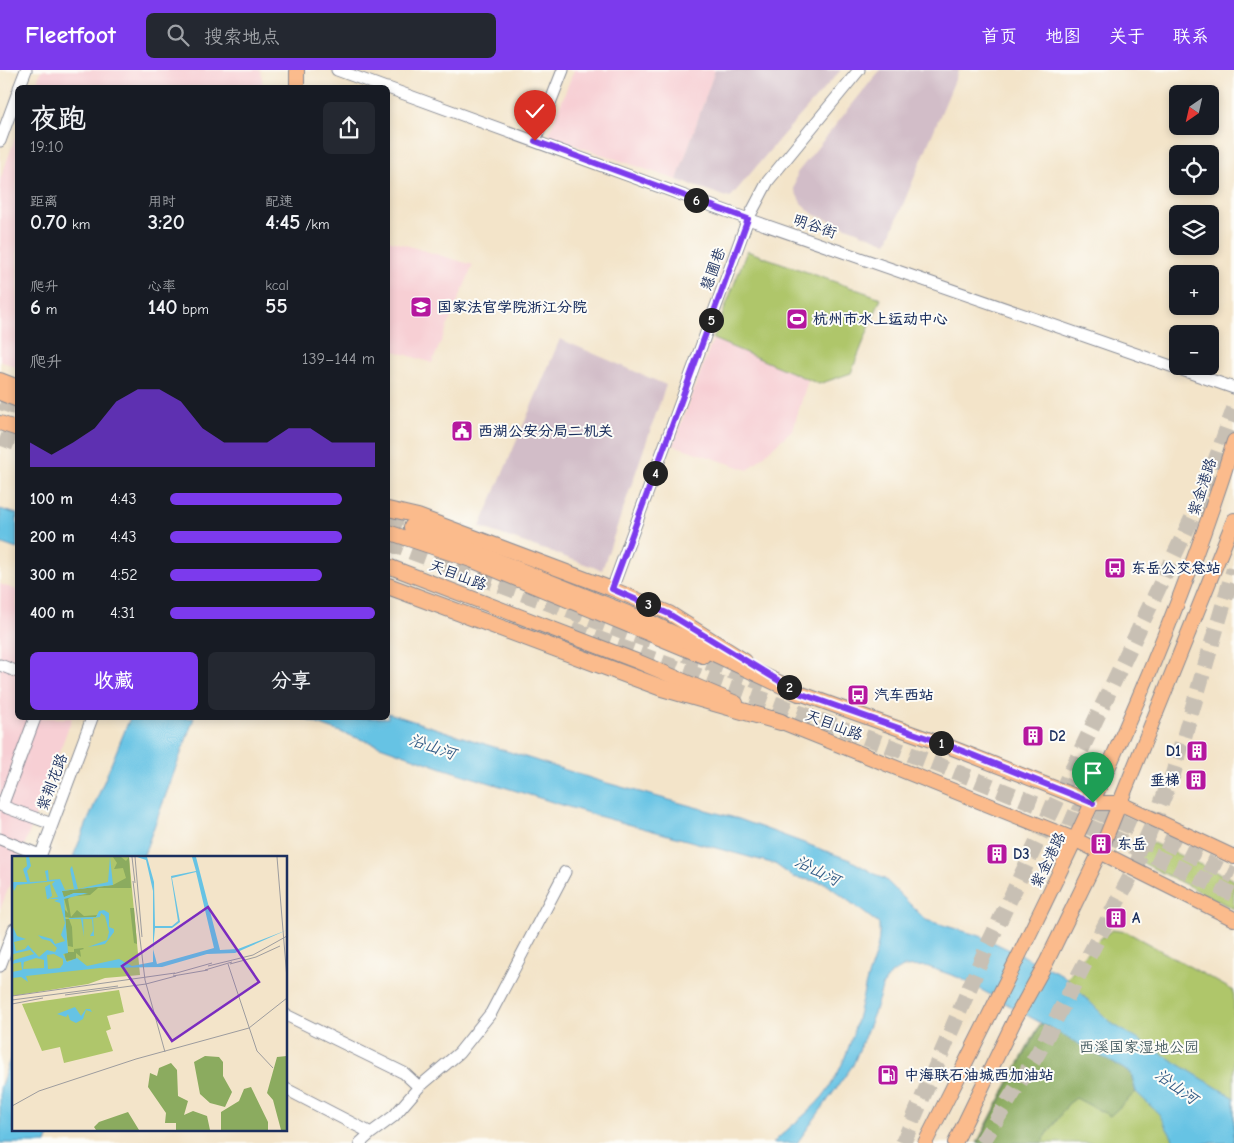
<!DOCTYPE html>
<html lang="zh">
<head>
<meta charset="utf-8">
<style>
  :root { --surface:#171b24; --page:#242831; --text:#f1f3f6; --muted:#9ea1a6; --accent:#7c3aed }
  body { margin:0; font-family:"Comic Neue","LXGW WenKai TC",sans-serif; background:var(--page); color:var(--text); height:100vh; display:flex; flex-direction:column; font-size:19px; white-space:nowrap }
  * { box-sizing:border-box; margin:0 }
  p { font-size:16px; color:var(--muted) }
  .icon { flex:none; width:28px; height:28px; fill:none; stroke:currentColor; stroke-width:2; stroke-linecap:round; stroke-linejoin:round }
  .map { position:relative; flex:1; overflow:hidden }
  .panel { position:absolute; left:15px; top:15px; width:375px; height:635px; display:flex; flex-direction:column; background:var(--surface); border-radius:8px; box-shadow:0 2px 8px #0003 }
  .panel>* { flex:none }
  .needle { width:32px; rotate:214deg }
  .tools { position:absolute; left:1169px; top:15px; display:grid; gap:10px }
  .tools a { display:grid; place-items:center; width:50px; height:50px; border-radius:8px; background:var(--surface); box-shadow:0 2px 8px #0003; font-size:25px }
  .pin { position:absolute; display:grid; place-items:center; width:42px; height:42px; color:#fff; margin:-51px -21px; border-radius:50% 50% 50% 0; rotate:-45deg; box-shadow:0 0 5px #0007 }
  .pin .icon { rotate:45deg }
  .km { position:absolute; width:25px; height:25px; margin:-12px; border-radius:50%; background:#222; color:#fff; font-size:14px; line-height:25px; text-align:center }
  .round { display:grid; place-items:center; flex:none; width:52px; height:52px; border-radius:8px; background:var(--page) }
  .headline { display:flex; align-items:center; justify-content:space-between; height:85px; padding:0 15px }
  h1 { font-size:28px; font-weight:600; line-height:38px }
  .metrics { display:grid; grid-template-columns:repeat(3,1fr); gap:8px; height:85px; padding:5px 15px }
  .metrics div { display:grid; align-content:center }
  .metrics b { font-size:21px; font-weight:600 }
  .metrics small { font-size:14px; font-weight:400 }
  .metrics p { font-size:14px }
  .chart { height:140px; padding:10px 15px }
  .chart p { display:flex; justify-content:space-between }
  .chart svg { width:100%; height:90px; margin-top:5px; fill:var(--accent); opacity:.7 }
  .action { display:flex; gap:10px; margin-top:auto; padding:10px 15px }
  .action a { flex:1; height:58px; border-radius:8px; background:var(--accent); color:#fff; font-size:20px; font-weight:600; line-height:58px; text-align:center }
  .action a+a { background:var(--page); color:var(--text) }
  ul { padding:0 15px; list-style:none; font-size:16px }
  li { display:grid; grid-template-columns:80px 60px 1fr; align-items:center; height:38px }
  li i { height:12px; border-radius:6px; background:var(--accent) }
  header { display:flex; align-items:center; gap:30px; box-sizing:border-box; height:70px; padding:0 25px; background:var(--accent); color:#fff }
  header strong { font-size:24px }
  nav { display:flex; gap:28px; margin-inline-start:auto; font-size:18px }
  .search { width:350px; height:45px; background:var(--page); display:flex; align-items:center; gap:12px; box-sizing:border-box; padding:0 18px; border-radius:8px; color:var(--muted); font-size:19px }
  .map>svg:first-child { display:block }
</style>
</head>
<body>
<header>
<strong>Fleetfoot</strong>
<div class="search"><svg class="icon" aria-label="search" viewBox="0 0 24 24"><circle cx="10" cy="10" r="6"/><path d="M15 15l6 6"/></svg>搜索地点</div>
<nav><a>首页</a><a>地图</a><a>关于</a><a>联系</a></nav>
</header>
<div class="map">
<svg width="1234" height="1073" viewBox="0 0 1234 1073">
  <rect width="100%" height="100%" fill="#fdfcf7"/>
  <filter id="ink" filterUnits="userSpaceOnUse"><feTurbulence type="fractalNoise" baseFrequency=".02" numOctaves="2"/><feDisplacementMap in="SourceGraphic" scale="10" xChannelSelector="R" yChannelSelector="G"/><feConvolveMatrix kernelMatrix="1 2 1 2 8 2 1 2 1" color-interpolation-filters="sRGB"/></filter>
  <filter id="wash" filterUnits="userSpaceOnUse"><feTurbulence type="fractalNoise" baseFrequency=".0096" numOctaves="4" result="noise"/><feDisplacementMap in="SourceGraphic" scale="20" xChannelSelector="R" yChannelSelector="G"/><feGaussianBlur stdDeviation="1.12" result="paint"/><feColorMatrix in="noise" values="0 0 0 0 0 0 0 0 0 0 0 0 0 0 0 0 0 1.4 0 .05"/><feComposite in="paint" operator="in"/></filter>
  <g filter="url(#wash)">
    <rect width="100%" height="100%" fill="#f3e4c9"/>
    <path fill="#f7cfd4" d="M 41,0 L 257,0 L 261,1 L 263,17 L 35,17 Z
      M 574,0 L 715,0 L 677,110 L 548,66 Z
      M 17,63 L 18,297 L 17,297 L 0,291 L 0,110 Z
      M 388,170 L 473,195 L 432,293 L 388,279 Z
      M 713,269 L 808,310 L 793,359 L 748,400 L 673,375 Z
      M 0,514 L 17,520 L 18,648 L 72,648 L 20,787 L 14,787 L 14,803 L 0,840 Z"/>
    <path fill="#d2bdc8" d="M 715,0 L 841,0 L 781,67 L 730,128 L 677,110 Z
      M 880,0 L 959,0 L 887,173 L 813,144 L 801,133 L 794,119 L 797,103 Z
      M 560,269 L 666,315 L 602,500 L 480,457 Z"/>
    <path fill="#afc66b" stroke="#657a64" d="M 747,181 L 881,228 L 851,303 L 819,314 L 713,269 Z
      M 1142,768 L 1234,810 L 1234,839 L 1143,793 L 1135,786 L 1135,781 Z
      M 1112,860 L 1127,862 L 1234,921 L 1234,1073 L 977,1073 C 1000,1028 1023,984 1048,940 C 1067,910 1082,880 1112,860 Z"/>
    <path fill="#8bab5f" stroke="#536d5e" d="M 1041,954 L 1075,970 L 1131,1003 L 1136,1022 L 1110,1046 L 1076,1028 L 1068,1034 L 1041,1073 L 978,1073 Z"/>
    <path fill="#66c3e4" stroke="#4079a1" d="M 0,439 L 17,444 L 17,479 L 0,473 Z
      M 388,643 L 603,712 L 739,749 L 850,790 L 886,810 L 926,850 L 980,866 L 1063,905 L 1111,953 L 1234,1028 L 1234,1073 L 1175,1073 L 1159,1044 L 1136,1022 L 1131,1003 L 960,908 L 926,896 L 903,897 L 891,904 L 883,915 L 874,943 L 853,995 L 797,1073 L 773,1073 C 789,1057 809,1043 823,1026 C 849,993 856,952 866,913 C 872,892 881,876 879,854 L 825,813 L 793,807 L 775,794 L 598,746 L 445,699 L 301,648 L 388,648 Z
      M 130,648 L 194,648 L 143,787 L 73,787 Z
      M 14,978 L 14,1059 L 51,1059 L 46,1073 L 0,1073 L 0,1018 Z"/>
  </g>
  <g filter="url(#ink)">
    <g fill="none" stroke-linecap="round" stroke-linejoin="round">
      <path stroke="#c8c0b4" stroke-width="16" stroke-dasharray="16 8" stroke-linecap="butt" d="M 0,332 L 18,338
        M 0,367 L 18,374
        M 388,448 L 412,457
        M 388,473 L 650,571
        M 572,559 C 795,643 1022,717 1234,825
        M 685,584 L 765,614
        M 1075,732 L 1166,772 L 1234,806
        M 903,1073 L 987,877 L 1203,425 L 1234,339
        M 982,1073 L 1038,983 L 1136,796 L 1173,704 L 1234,499"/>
      <g stroke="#878a94" stroke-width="13">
        <path id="minor" d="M 337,0 L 386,18
          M 19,18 L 26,0
          M 388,18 L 748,149 L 1234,318
          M 0,71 L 18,22
          M 535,71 L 563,0
          M 612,519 L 748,149 L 768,111 L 859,0
          M 0,595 L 18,602
          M 35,648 L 2,736 L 52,754
          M 0,769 L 40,785
          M 40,787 L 92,648
          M 0,896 L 14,859
          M 286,945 L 404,1003 L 419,1017 L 394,1046 L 371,1063 L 286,1019
          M 419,1017 L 459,983 L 491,943 L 565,802
          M 360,1073 L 371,1063"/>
      </g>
      <g stroke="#878a94" stroke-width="16">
        <path id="major" d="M 297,18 L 297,0
          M 0,310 L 18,317
          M 0,323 L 18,330
          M 0,353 L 18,359
          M 388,439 L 418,446 L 612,519 L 669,543 L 745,591
          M 388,462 L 471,490 L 703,586
          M 388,496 L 639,592 L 736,633
          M 791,620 L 950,677 L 1093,733 L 1119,733 L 1234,787
          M 772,648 L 1076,770 L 1234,849
          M 925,1073 C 1040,844 1158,617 1234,371
          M 955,1073 L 1016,947 L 1046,893 L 1100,782 L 1234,450"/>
      </g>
      <g stroke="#878a94" stroke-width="18">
        <path id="highway" d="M 412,457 L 650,553 L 799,623
          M 388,516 L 662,618 L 781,652"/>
      </g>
      <use href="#minor" stroke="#fff" stroke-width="11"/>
      <use href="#major" stroke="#fbbb8c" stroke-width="14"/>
      <use href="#highway" stroke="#fbbb8c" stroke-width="16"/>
    </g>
  </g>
  <g fill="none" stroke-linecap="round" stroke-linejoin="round" filter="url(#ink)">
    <g stroke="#fff" stroke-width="10">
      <path id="route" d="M 535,71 L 748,149 L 612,519 L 669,544 L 799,623 L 950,676 L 1093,733"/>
    </g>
    <use href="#route" stroke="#7c3aed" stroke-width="6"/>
  </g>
  <defs>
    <g id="university-square" transform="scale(1.125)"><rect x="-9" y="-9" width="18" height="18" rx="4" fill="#b5179e" stroke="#fdfcf7"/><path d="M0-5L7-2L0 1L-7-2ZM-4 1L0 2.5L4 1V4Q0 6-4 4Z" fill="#fff"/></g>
    <g id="stadium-square" transform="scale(1.125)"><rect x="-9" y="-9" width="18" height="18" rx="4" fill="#b5179e" stroke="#fdfcf7"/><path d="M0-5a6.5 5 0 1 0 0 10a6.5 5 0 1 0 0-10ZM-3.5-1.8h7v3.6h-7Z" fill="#fff"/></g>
    <g id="civic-square" transform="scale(1.125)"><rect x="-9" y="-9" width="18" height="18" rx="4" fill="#b5179e" stroke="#fdfcf7"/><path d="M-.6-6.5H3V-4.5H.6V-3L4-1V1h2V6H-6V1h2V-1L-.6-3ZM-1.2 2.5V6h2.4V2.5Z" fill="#fff"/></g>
    <g id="bus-square" transform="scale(1.125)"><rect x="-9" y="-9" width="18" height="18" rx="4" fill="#b5179e" stroke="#fdfcf7"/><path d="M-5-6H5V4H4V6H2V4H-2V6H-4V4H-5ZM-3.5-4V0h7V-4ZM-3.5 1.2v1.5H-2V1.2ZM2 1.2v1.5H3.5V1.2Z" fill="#fff"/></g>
    <g id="building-square" transform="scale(1.125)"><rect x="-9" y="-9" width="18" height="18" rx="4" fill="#b5179e" stroke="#fdfcf7"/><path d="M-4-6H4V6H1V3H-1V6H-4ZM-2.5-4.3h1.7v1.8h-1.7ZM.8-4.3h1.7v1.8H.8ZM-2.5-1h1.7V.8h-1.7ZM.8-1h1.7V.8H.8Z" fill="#fff"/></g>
    <g id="fuel-square" transform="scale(1.125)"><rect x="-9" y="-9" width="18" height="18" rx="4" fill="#b5179e" stroke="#fdfcf7"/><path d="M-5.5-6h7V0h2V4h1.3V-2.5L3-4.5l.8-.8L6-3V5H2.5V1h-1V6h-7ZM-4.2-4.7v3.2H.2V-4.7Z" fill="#fff"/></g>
  </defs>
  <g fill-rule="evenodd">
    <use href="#university-square" x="421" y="237"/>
    <use href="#stadium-square" x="797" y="249"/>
    <use href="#civic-square" x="462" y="361"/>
    <use href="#bus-square" x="1115" y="498"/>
    <use href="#bus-square" x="858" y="625"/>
    <use href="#building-square" x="1033" y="666"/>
    <use href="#building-square" x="1197" y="681"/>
    <use href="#building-square" x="1196" y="710"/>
    <use href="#building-square" x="1101" y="774"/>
    <use href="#building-square" x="997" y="784"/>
    <use href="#building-square" x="1116" y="848"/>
    <use href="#fuel-square" x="888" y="1005"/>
  </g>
  <g text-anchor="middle" stroke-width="4" stroke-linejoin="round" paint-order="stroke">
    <g font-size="15" fill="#1b2f5e" stroke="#fdfcf7">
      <text transform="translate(815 156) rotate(19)" y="5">明谷街</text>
      <text transform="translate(713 199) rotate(-70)" y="5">慧圃巷</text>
      <text transform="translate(1202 417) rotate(-72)" y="5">紫金港路</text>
      <text transform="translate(458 505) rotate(21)" y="5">天目山路</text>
      <text transform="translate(834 655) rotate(21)" y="5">天目山路</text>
      <text transform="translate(52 712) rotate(-69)" y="5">紫荆花路</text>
      <text transform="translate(1048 790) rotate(-64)" y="5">紫金港路</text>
    </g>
    <g font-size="15" font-weight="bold" fill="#1b2f5e" stroke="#fdfcf7" text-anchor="start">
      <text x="437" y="242">国家法官学院浙江分院</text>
      <text x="813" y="254">杭州市水上运动中心</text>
      <text x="478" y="366">西湖公安分局二机关</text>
      <text x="1131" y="503">东岳公交总站</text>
      <text x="874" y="630">汽车西站</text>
      <text x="1049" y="671">D2</text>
      <text x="1181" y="686" text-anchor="end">D1</text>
      <text x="1180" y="715" text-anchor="end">垂梯</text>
      <text x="1117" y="779">东岳</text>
      <text x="1013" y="789">D3</text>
      <text x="1132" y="853">A</text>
      <text x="904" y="1010">中海联石油城西加油站</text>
    </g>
    <g font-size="15" fill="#475c62" stroke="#fdfcf7">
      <text x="1139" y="982">西溪国家湿地公园</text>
    </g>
    <g font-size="16" font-style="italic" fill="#325b86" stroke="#fdfcf7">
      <text transform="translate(433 676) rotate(19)" y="6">沿山河</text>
      <text transform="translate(818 800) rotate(26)" y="6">沿山河</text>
      <text transform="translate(1177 1016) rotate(36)" y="6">沿山河</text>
    </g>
  </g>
  <g transform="translate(12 786)">
    <rect width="275" height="275" fill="#f3e4c9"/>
    <path d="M 0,1 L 117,1 L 128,119 L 93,122 L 76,128 L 0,140 ZM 107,134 L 112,156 L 95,160 L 99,173 L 94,175 L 101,195 L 52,207 L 48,191 L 30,195 L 10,148 Z" fill="#afc66b"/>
    <path d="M 101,1 L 109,1 L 114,5 L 117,1 L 119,32 L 86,32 L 78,39 L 60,40 L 56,43 L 59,61 L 65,54 L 72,60 L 86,59 L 84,61 L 59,62 L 53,61 L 52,53 L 56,57 L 52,42 L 61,39 L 75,39 L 62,37 L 51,42 L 50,35 L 101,29 L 114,22 L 111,12 L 102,13 L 105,7 ZM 118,52 L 122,52 L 125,88 L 122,87 ZM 53,63 L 57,63 L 60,71 L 61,91 L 56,90 ZM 62,93 L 71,92 L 72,93 L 68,94 L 69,101 L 64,97 L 64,103 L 54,105 L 52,96 L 62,96 ZM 193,200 L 207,201 L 211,206 L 211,220 L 220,236 L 213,251 L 198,247 L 188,238 L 182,206 ZM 275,200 L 275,274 L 269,274 L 261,244 L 255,237 L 265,201 ZM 159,207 L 165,214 L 166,240 L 176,245 L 172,259 L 181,255 L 195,260 L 198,274 L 164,274 L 164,267 L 153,267 L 154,257 L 136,231 L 138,217 L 145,220 L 147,212 ZM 239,231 L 256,266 L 256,274 L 209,274 L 209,256 L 227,245 L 232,233 ZM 116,256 L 127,274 L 84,274 L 82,271 L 87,266 Z" fill="#8bab5f"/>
    <path d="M 14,1 L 17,1 L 19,10 L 15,15 L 18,26 L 35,25 L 33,15 L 36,14 L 37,24 L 48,23 L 53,34 L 62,33 L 58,13 L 60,10 L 66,33 L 96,26 L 98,1 L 101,29 L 50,35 L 52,41 L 62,37 L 76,37 L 52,43 L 56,97 L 51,98 L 55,106 L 65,102 L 75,110 L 107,103 L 120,110 L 141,106 L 141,35 L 134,4 L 125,1 L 135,1 L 142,26 L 143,70 L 160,70 L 166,65 L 159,20 L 184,15 L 180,1 L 184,1 L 208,94 L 226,93 L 275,74 L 223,97 L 195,98 L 150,111 L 88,112 L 14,120 L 16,126 L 9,121 L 0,122 L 0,116 L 10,114 L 9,106 L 0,108 L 2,104 L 22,98 L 18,94 L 1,98 L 0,73 L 1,71 L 5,80 L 14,83 L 2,86 L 4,95 L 13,93 L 16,89 L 27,101 L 35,94 L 43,96 L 45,92 L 38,85 L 30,83 L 26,79 L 40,83 L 43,88 L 53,85 L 49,79 L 53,67 L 48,47 L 42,45 L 47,43 L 35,43 L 33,31 L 38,28 L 40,40 L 36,43 L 46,41 L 40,28 L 43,25 L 5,29 L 2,35 L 0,26 L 15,26 L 11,13 L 15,10 ZM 184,16 L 202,92 L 145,108 L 141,93 L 143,72 L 160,72 L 168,66 L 160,22 ZM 42,98 L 51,103 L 51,108 L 48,112 L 36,113 L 35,99 ZM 24,102 L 32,104 L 32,112 L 11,113 L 12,106 ZM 92,54 L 97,57 L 97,71 L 102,73 L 102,76 L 93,88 L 88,89 L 76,91 L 95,84 L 97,76 L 93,60 L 89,57 L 88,61 L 81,62 L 82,80 L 78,80 L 81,75 L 80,63 L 71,63 L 72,81 L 69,63 L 57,63 L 57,62 L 84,61 L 87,55 ZM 63,151 L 69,160 L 74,153 L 78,153 L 80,156 L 74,154 L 71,163 L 64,167 L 58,164 L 56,158 L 54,161 L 45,158 Z" fill="#66c3e4" fill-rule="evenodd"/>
    <path fill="none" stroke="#9d9c9e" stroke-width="1" d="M 120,1 L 123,27M 123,1 L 130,81M 265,1 L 275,123M 121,25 L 133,124 L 153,196M 216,108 L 245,195 L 261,212M 218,108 L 244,101 L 268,90M 196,110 L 241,99 L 275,80M 193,114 L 220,106M 161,118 L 200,107M 161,120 L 196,114M 53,139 L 134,128 L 164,120M 0,140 L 163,117M 0,144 L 106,130M 0,148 L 31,142M 0,250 L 27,235 L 124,203 L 237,172 L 275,142"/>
    <path fill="#7b2cbf" fill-opacity="0.15" stroke="#7b2cbf" stroke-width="2.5" d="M 196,51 L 247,126 L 160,185 L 110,110 Z"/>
    <rect width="275" height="275" fill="none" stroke="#1b2f5e" stroke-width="2.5"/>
  </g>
</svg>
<div class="tools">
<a><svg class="needle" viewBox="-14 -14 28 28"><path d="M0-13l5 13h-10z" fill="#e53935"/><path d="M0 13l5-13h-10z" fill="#9ea1a6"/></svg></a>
<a><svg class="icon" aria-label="locate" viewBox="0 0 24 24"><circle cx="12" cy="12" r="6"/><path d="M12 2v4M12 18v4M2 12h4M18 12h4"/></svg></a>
<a><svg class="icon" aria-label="layers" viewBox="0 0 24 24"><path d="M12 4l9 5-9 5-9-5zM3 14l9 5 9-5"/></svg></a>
<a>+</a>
<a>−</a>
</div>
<div class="pin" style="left:1093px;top:733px;background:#1e9e55"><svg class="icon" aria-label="arrive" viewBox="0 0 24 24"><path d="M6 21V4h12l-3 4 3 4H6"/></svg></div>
<div class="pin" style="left:535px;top:71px;background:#d93025"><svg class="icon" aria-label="check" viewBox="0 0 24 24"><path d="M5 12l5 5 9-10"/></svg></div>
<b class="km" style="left:941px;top:673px">1</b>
<b class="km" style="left:789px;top:617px">2</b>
<b class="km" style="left:648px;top:534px">3</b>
<b class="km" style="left:655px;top:403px">4</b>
<b class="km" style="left:711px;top:250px">5</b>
<b class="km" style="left:696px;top:130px">6</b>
<section class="panel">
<div class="headline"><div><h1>夜跑</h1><p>19:10</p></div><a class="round"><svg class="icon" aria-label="share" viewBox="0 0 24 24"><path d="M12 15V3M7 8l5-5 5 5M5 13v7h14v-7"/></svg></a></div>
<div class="metrics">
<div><p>距离</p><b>0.70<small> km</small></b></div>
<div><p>用时</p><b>3:20</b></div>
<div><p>配速</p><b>4:45<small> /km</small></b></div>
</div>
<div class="metrics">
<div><p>爬升</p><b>6<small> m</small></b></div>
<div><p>心率</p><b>140<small> bpm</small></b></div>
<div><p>kcal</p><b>55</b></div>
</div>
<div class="chart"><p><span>爬升</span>139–144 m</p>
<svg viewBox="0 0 160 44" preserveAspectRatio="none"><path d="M0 44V32L10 38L20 32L30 25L40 12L50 6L60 6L70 12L80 25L90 32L100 32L110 32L120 25L130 25L140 32L150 32L160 32V44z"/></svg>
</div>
<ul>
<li><b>100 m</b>4:43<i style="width:84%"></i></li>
<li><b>200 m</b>4:43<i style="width:84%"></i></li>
<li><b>300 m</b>4:52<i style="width:74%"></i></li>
<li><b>400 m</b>4:31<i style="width:100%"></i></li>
</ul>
<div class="action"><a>收藏</a><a>分享</a></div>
</section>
</div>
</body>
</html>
